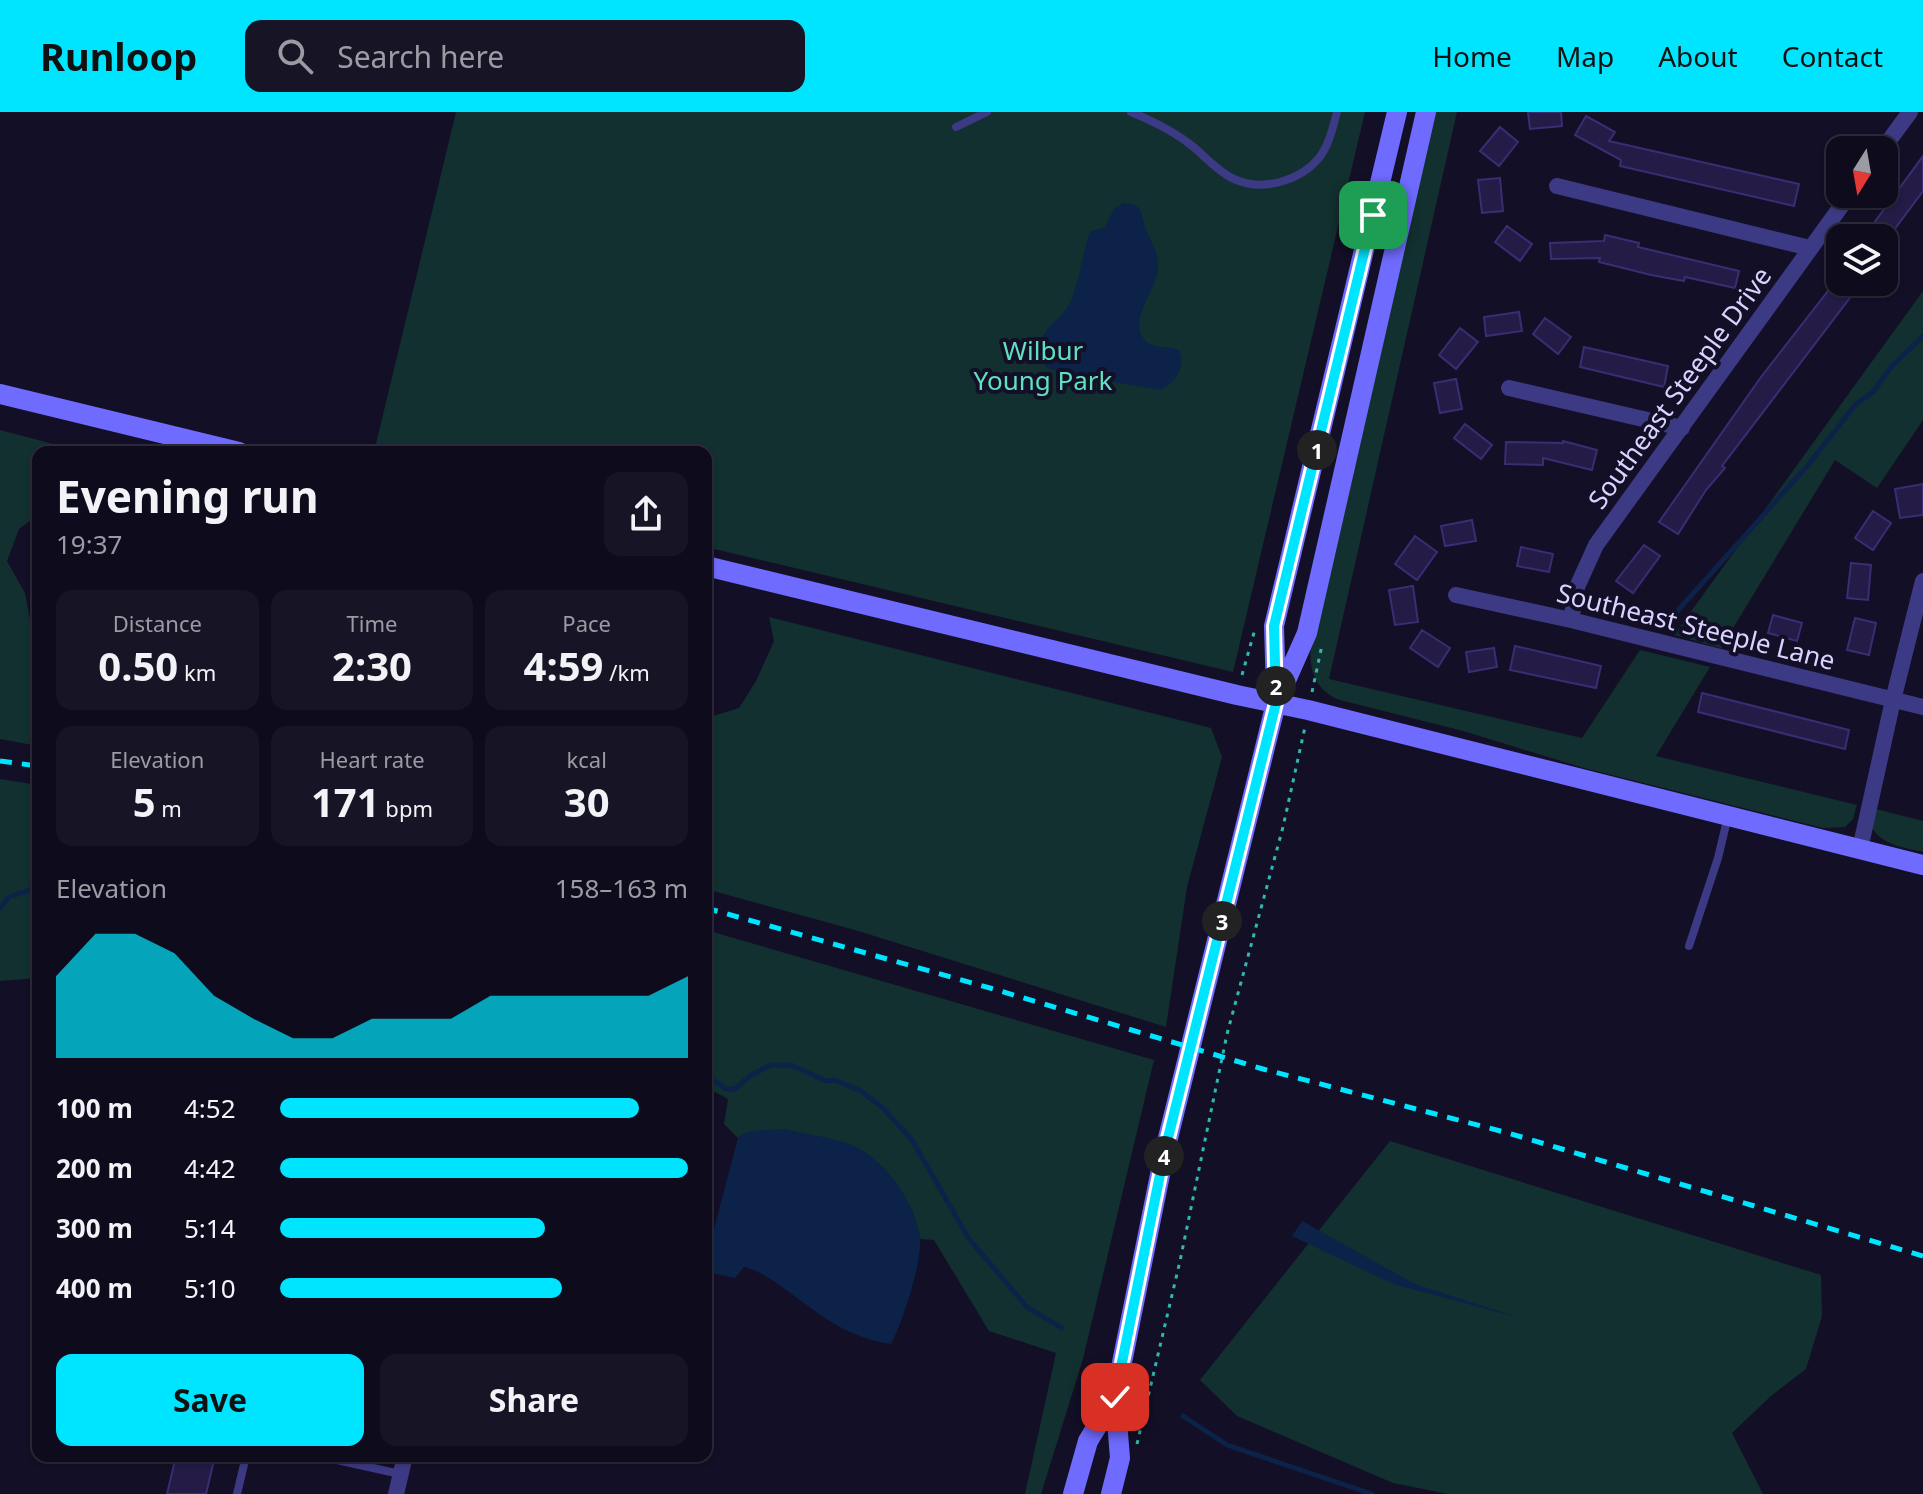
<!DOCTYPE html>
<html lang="en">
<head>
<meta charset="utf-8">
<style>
  :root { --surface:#0e0b1c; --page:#171425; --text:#f1f3f6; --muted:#9b9ba3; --line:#2e2b3b; --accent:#00e5ff }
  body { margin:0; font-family:"Noto Sans",sans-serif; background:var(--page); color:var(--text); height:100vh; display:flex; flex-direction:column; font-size:30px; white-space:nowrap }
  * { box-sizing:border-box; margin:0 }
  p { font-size:26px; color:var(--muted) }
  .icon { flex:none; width:44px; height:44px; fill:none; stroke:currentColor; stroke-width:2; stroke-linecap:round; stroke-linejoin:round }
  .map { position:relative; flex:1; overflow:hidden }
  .details { position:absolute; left:32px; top:334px; width:680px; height:1016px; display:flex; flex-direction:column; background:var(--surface); border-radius:16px; box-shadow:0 2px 6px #0004,0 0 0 2px var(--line) }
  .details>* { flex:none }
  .needle { width:52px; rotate:191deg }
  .tools { position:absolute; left:1826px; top:24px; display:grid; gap:16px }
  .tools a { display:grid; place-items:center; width:72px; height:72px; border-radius:16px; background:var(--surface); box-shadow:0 2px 6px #0004,0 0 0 2px var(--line); font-size:40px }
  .pin { position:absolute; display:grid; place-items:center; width:68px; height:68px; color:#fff; margin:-34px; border-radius:16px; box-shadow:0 4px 12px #0006 }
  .km { position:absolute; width:40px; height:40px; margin:-20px; border-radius:50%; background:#222; color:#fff; font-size:22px; line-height:40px; text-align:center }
  .round { display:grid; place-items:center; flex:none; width:84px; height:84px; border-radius:16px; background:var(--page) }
  .head { display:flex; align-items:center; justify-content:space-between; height:136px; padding:0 24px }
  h1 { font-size:44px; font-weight:700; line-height:60px }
  .figures { display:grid; grid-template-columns:repeat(3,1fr); gap:12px; height:136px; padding:8px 24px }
  .figures div { display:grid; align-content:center; border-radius:16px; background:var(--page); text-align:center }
  .figures b { font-size:40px; font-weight:700 }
  .figures small { font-size:22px; font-weight:400 }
  .figures p { font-size:22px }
  .chart { height:224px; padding:16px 24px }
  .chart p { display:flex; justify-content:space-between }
  .chart svg { width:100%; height:144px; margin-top:8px; fill:var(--accent); opacity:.7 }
  .primary-button { display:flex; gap:16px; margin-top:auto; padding:16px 24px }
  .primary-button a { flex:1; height:92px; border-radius:16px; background:var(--accent); color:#111; font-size:32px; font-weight:700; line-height:92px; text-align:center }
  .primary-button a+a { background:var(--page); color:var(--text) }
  ul { padding:0 24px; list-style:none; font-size:26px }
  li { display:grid; grid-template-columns:128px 96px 1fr; align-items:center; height:60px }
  li i { height:20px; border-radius:10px; background:var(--accent) }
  header { display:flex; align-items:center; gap:48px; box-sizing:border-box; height:112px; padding:0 40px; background:var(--accent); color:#111 }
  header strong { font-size:38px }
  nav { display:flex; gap:44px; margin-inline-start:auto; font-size:28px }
  .search { width:560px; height:72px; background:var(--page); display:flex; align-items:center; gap:20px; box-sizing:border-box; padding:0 28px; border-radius:16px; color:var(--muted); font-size:30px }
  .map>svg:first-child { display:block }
</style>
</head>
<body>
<header>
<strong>Runloop</strong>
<div class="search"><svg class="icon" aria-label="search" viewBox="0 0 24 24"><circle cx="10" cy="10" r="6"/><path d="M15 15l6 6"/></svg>Search here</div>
<nav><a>Home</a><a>Map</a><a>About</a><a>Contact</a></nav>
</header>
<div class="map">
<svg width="1923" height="1382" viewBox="0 0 1923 1382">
  <rect width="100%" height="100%" fill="#130f26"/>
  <path fill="#12302f" d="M 456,0 L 1365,0 L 1233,560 L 706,435 L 706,340 L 374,340 Z
    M 1435,0 L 1457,0 L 1329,567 L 1582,626 L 1640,538 L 1710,555 L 1656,644 L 1857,693 L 1853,707 L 1845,715 L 1823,716 L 1584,656 L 1463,619 L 1340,588 C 1316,579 1308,558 1311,533 Z
    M 1923,179 L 1923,308 L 1877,376 L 1835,348 L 1721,536 L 1674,523 Z
    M 0,318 L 80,339 L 38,340 L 38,403 L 19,417 L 7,449 L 25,481 L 38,549 L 38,634 L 0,627 Z
    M 769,505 L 1211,616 L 1222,645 L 1187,775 L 1166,915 L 855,818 L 706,777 L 706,603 L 710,605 L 739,596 L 756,569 L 774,529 Z
    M 0,667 L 38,673 L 38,866 L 0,869 Z
    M 1876,697 L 1923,709 L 1923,740 C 1903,735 1884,734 1872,716 Z
    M 706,818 L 1154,948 L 1083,1247 L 1041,1382 L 1025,1382 L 1056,1241 L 989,1219 L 934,1128 L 920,1127 L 912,1098 L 897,1072 L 876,1050 L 852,1034 L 750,1019 L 738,1026 L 724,1012 L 728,987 L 706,975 Z
    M 1390,1029 L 1821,1163 L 1822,1204 L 1806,1257 L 1771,1284 L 1732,1321 L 1763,1382 L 1448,1382 L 1393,1371 L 1237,1304 L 1200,1268 Z"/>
  <path fill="#0c2248" d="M 1123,91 C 1144,93 1140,99 1145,115 C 1150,129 1159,139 1158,156 C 1157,177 1128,208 1144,227 C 1152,238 1168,233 1179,238 C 1186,255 1176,270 1161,278 L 1064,262 L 1046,255 C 1029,214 1062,214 1072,186 C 1080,164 1083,141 1090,119 L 1104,116 L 1114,97 Z
    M 785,1017 C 806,1022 831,1025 852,1033 C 886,1048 914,1089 920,1125 C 923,1148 902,1212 891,1232 C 852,1226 828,1209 797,1186 C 779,1173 766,1161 744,1155 L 735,1166 L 706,1160 L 711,1128 L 738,1026 L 750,1019 Z
    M 1302,1109 L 1415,1172 L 1520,1206 L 1393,1172 L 1292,1124 Z"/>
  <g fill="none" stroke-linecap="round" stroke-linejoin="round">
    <path stroke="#0c2248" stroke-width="5" d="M 1672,505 L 1809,352 L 1856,292 L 1873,280 L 1891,255 L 1923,224
      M 0,796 L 9,785 L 38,775
      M 706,963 L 726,977 L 735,977 L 751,963 L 771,953 L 791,953 L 826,969 L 835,968 L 861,979 L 883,996 L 912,1028 L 969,1127 L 1027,1195 L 1062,1216
      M 1183,1304 L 1227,1333 L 1372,1382"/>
  </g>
  <path fill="#241b47" stroke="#3b2d73" stroke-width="2" d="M 1528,0 L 1561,0 L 1562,14 L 1530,17 Z
    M 1586,4 L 1615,20 L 1609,29 L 1799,72 L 1794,94 L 1620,54 L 1621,48 L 1575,23 Z
    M 1500,15 L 1518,30 L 1499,54 L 1480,39 Z
    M 1923,44 L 1923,79 L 1888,126 L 1863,126 Z
    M 1500,66 L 1503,99 L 1482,101 L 1478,68 Z
    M 1507,114 L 1532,132 L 1520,149 L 1495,130 Z
    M 1605,123 L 1639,131 L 1638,135 L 1739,159 L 1735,176 L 1685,165 L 1684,169 L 1651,163 L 1599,150 L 1600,146 L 1551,147 L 1550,131 L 1604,129 Z
    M 1835,170 L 1862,170 L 1722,354 L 1725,356 L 1706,378 L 1678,422 L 1659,410 L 1761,265 Z
    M 1519,200 L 1522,219 L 1486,224 L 1484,205 Z
    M 1545,206 L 1571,225 L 1558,242 L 1533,222 Z
    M 1460,216 L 1478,230 L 1456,257 L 1439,243 Z
    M 1584,235 L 1668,254 L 1664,275 L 1580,255 Z
    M 1456,267 L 1462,297 L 1440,301 L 1434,271 Z
    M 1465,312 L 1492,333 L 1481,347 L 1454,326 Z
    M 1563,329 L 1597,338 L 1592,358 L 1543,346 L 1543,353 L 1505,352 L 1506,330 L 1563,331 Z
    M 1923,372 L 1923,403 L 1900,406 L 1895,377 Z
    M 1873,399 L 1891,411 L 1873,438 L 1855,426 Z
    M 1472,408 L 1476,429 L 1445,434 L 1441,414 Z
    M 1415,424 L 1437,440 L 1417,468 L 1395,452 Z
    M 1644,433 L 1660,444 L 1633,481 L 1616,469 Z
    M 1521,435 L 1553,442 L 1549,460 L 1517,454 Z
    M 1851,451 L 1871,453 L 1868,488 L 1847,486 Z
    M 1413,474 L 1418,510 L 1395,513 L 1389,478 Z
    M 1773,503 L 1802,511 L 1797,529 L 1768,521 Z
    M 1855,506 L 1876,511 L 1869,543 L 1847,538 Z
    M 1422,518 L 1450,536 L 1438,555 L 1410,536 Z
    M 1515,534 L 1601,554 L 1596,576 L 1510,558 Z
    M 1494,536 L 1497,555 L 1469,560 L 1466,540 Z
    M 1702,581 L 1849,618 L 1845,637 L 1698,600 Z
    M 176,1344 L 215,1344 L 206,1382 L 167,1382 Z"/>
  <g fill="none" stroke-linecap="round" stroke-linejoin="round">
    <path stroke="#2fb8b0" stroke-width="3" stroke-dasharray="4 6" stroke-linecap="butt" d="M 1242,563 L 1255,517
      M 1312,580 L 1322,533
      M 1137,1332 L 1180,1149 L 1227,922 L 1283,715 L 1305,615"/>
    <path stroke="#3d3a85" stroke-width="8" d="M 1131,0 C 1153,9 1172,18 1191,33 C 1205,44 1218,60 1234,67 C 1262,80 1300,69 1319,46 C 1329,33 1333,15 1337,0
      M 956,15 L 987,0
      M 1689,834 L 1718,746 L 1728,704
      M 319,1344 L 400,1362
      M 237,1382 L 246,1344"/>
    <path stroke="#3d3a85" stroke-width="16" d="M 1882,38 L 1910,0
      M 1557,74 L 1810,136
      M 1509,276 L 1682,316
      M 1456,483 L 1571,508 L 1923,595
      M 1571,508 L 1577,475 L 1596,433 L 1850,82
      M 1860,737 L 1893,588 L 1923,469
      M 396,1382 L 405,1344"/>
    <path stroke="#6f6bff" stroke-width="20" d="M 0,282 L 239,340
      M 706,454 L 1237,583 L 1308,598 L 1923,753
      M 1276,581 L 1274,514 L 1397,0
      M 1073,1382 L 1088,1329 L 1115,1285
      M 1111,1382 L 1120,1346 L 1115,1285 L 1165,1038 L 1276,591 L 1307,521 L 1426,0"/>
    <path stroke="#00e5ff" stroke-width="5" stroke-dasharray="12 10" stroke-linecap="butt" d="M 0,649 L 38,654
      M 706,796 L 990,876 L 1263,957 L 1508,1021 L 1923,1144"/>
  </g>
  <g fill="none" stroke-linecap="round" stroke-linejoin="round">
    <g stroke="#fff" stroke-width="16">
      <path id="route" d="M 1115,1285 L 1165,1038 L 1276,591 L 1274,514 L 1373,103"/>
    </g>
    <use href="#route" stroke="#00e5ff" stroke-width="10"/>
  </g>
  <g text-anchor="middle" stroke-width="8" stroke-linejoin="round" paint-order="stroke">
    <g font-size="26" fill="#5fe0c0" stroke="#130f26">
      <text x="1043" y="248">Wilbur<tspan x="1043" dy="30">Young Park</tspan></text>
    </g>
    <g font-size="26" fill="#d9d4ff" stroke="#130f26">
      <text transform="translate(1680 276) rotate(-54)" y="9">Southeast Steeple Drive</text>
      <text transform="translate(1696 515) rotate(14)" y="9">Southeast Steeple Lane</text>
    </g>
  </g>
</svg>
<div class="tools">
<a><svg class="needle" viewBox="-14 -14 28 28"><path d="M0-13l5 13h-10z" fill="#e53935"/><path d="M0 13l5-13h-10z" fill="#9b9ba3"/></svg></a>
<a><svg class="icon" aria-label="layers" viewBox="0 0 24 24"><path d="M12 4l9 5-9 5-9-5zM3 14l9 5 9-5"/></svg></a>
</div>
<div class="pin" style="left:1373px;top:103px;background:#1e9e55"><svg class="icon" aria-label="arrive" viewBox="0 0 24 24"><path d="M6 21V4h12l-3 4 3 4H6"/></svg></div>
<div class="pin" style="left:1115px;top:1285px;background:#d93025"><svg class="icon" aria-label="check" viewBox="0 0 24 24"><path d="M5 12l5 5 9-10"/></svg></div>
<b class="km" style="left:1317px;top:338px">1</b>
<b class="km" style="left:1276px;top:574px">2</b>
<b class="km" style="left:1222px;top:809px">3</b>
<b class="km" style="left:1164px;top:1044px">4</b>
<section class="details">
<div class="head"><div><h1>Evening run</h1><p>19:37</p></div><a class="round"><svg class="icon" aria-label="share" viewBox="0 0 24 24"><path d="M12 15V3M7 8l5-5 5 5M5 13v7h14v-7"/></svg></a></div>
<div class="figures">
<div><p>Distance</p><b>0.50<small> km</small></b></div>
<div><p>Time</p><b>2:30</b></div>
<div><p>Pace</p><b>4:59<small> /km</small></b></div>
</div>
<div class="figures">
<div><p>Elevation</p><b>5<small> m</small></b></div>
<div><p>Heart rate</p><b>171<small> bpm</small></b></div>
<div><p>kcal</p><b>30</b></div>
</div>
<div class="chart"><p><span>Elevation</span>158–163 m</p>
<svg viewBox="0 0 160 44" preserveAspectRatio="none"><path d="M0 44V19L10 6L20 6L30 12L40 25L50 32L60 38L70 38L80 32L90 32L100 32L110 25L120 25L130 25L140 25L150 25L160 19V44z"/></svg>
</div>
<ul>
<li><b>100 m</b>4:52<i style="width:88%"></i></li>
<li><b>200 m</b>4:42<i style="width:100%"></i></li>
<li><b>300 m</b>5:14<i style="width:65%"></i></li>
<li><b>400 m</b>5:10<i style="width:69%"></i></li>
</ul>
<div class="primary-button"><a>Save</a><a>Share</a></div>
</section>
</div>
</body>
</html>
